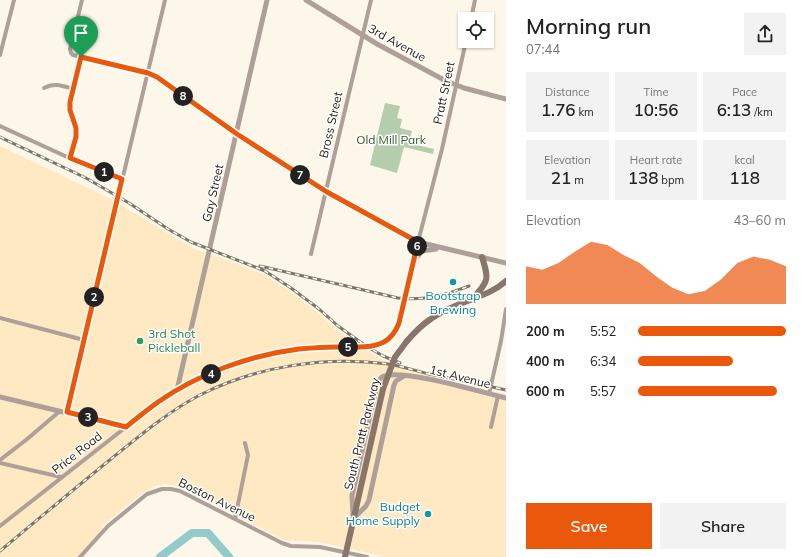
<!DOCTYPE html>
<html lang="en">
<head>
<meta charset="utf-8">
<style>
  :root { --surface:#fff; --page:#f2f2f2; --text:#222; --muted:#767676; --accent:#ea580c }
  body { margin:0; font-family:Mulish,sans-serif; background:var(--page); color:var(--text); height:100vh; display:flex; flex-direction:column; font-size:15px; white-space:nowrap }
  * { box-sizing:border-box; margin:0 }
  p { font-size:13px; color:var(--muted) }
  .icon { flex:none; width:22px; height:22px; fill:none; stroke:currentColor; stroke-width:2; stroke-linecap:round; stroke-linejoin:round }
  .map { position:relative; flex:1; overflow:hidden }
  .sheet { display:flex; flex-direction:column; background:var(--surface); width:300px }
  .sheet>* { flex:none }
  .buttons { position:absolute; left:458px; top:12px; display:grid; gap:8px }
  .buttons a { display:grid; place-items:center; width:36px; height:36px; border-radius:0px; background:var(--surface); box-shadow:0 1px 3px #0004; font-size:20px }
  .pin { position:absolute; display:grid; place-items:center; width:34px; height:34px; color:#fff; margin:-41px -17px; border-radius:50% 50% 50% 0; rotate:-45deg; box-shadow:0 0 4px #0007 }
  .pin .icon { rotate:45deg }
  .km { position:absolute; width:20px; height:20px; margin:-10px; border-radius:50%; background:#222; color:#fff; font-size:11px; line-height:20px; text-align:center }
  .round { display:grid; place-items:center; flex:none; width:42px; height:42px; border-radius:0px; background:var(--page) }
  .headline { display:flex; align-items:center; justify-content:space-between; height:68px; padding:0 20px }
  h1 { font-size:22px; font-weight:600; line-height:30px }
  .stats { display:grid; grid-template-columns:repeat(3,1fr); gap:6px; height:68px; padding:4px 20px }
  .stats div { display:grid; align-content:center; border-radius:0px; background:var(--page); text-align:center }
  .stats b { font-size:17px; font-weight:600 }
  .stats small { font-size:11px; font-weight:400 }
  .stats p { font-size:11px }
  .chart { height:112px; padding:8px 20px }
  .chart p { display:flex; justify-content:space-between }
  .chart svg { width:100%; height:72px; margin-top:4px; fill:var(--accent); opacity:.7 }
  .button { display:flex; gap:8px; margin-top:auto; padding:8px 20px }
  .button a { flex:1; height:46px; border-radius:0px; background:var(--accent); color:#fff; font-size:16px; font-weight:600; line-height:46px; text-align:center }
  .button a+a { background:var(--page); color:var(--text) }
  ul { padding:0 20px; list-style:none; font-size:13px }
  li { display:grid; grid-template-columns:64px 48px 1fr; align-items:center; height:30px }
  li i { height:10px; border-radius:5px; background:var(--accent) }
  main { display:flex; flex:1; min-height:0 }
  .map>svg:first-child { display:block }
</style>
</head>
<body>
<main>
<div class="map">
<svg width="506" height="557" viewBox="0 0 506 557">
  <rect width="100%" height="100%" fill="#fdf7ea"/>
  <path fill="#fee9c3" d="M 0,146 L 111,199 L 194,249 L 230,261 L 263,274 L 289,291 L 317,312 L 335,329 L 364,349 L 381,359 L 401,367 L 455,383 L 506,394 L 506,557 L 385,557 L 320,542 L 284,540 L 181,487 L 165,484 L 154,486 L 145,491 L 105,523 L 84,557 L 0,557 Z"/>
  <path fill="#b3cdad" d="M 385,103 L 400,106 L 397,118 L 402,119 L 400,128 L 412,131 L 409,143 L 434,149 L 433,154 L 404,147 L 397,173 L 370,165 Z"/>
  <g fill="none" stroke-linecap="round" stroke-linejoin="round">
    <path stroke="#93caca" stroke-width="8" d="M 160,557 L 192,533 L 208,533 L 229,557"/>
    <path stroke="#aea098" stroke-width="4" d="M 82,0 L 70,49 L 71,53 L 73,55 L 148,73 L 157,77 C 240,138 326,196 418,242 L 442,149 L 466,41
      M 471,19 L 475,0
      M 0,55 L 14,0
      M 44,88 C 54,82 63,86 73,89
      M 0,126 L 91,168 L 122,179
      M 70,158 L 76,137 L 76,129 L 70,110 L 70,103 L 81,57
      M 311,254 L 371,0
      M 0,318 L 84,340
      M 489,394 L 501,341 L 506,309
      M 67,412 L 165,0
      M 491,427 L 498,396
      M 0,460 L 26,440 L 60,411
      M 0,463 L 61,477
      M 235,519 L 248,455 L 245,443
      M 0,526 L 126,427
      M 80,557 L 108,526 L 147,494 L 162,489 L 171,489 L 180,491 L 282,543 L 291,546 L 320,547 L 367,557"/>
    <path stroke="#aea098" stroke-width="5" d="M 306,0 L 377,44 L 446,81 L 464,88 L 506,99
      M 416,258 L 422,251 L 436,249
      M 177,390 L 267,0
      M 0,397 L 126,427 C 137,418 147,410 158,402 C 198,374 250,355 299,349 C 311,348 324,347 336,347 C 351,347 370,349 384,342 C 391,338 396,331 399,323 L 418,242 L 506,263
      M 353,515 L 352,496 L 377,385 C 379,382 379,379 382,377 C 399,367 484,393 506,398
      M 354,518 L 366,506 L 369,500 L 394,385 L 396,381 L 404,376"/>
    <path stroke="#89766a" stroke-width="6" d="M 473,298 C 489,281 489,279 482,257
      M 407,341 C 425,320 439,312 465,302 C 479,296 494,292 506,281
      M 345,557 L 383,389"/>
    <g stroke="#7c7669" stroke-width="3">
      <path id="rail" d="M 0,137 L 86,178 L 129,203 L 168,229 L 191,242 L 265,271 L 291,288 L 319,309 L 338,326 L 366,346 L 383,356 L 400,363
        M 260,266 L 398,298 C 424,301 446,295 469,286
        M 0,551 C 37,520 74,489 111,459 C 138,437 169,411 200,395 C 257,366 325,356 388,364 C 402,366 416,371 429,374 C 455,379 480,384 506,390"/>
    </g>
    <use href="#rail" stroke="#fff" stroke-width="1.5" stroke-dasharray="4.5" stroke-linecap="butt"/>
    <path stroke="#89766a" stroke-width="6" d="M 383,389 L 395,357 L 407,341"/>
  </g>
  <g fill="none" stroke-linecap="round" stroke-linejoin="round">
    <g stroke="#fff" stroke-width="8">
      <path id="route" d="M 81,57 L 148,73 L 157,77 L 237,134 L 327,192 L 418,242 L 399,323 C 396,331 391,338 384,342 C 370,349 351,347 336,347 C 324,347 311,348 299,349 C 250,355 198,374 158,402 C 147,410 137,418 126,427 L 67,412 L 122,179 L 70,158 L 76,137 L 76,128 L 70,110 L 70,102 Z"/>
    </g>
    <use href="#route" stroke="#ea580c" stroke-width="5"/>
  </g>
  <g fill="#0f9aa8" stroke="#fff" stroke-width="1.5">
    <circle cx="453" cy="282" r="4"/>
    <circle cx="428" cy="514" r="4"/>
  </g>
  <circle fill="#2e9e5b" stroke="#fff" stroke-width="1.5" cx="140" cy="341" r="4"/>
  <g text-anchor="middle" stroke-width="3" stroke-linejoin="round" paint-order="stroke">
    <g font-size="12" fill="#262014" stroke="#fff">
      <text transform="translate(397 43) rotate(29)" y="4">3rd Avenue</text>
      <text transform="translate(444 93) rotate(-78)" y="4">Pratt Street</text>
      <text transform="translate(331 125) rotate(-77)" y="4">Bross Street</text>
      <text transform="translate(213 193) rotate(-77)" y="4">Gay Street</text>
      <text transform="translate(460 377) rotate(14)" y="4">1st Avenue</text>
      <text transform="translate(362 434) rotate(-76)" y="4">South Pratt Parkway</text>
      <text transform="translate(77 453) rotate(-38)" y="4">Price Road</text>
      <text transform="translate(217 500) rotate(26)" y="4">Boston Avenue</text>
    </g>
    <g font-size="12" fill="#315728" stroke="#fff">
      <text x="391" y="144">Old Mill Park</text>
    </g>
    <g font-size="12" fill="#0d838f" stroke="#fff">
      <text x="453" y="300">Bootstrap<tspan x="453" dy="14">Brewing</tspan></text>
      <text x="420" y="511" text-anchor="end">Budget<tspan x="420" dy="14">Home Supply</tspan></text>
    </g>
    <g font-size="12" fill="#27864d" stroke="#fff" text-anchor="start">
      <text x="148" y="338">3rd Shot<tspan x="148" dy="14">Pickleball</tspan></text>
    </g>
  </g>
</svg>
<div class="buttons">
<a><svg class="icon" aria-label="locate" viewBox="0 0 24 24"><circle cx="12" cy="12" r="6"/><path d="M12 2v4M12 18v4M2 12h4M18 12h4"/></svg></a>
</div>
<div class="pin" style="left:81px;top:57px;background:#1e9e55"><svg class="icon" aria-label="arrive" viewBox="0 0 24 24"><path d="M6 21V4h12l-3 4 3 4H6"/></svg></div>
<b class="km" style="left:104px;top:172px">1</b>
<b class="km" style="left:94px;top:297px">2</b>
<b class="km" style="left:88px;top:417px">3</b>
<b class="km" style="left:211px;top:374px">4</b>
<b class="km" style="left:348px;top:347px">5</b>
<b class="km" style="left:417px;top:246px">6</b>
<b class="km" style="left:300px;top:175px">7</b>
<b class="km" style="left:183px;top:96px">8</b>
</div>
<section class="sheet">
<div class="headline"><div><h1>Morning run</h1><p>07:44</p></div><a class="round"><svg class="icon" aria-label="share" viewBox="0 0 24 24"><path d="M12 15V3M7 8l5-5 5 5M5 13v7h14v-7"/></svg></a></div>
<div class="stats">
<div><p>Distance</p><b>1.76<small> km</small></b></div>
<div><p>Time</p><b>10:56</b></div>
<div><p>Pace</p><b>6:13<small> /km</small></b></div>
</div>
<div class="stats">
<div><p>Elevation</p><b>21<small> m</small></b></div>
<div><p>Heart rate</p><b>138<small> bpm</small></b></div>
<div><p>kcal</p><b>118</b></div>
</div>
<div class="chart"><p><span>Elevation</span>43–60 m</p>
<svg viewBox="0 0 160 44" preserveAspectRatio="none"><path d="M0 44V21L10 23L20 19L30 12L40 6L50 8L60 14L70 19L80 27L90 34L100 38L110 36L120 29L130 19L140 15L150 17L160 21V44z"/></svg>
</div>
<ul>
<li><b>200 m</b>5:52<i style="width:100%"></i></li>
<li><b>400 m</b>6:34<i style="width:64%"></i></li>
<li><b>600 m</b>5:57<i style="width:94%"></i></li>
</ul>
<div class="button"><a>Save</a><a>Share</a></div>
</section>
</main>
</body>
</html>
